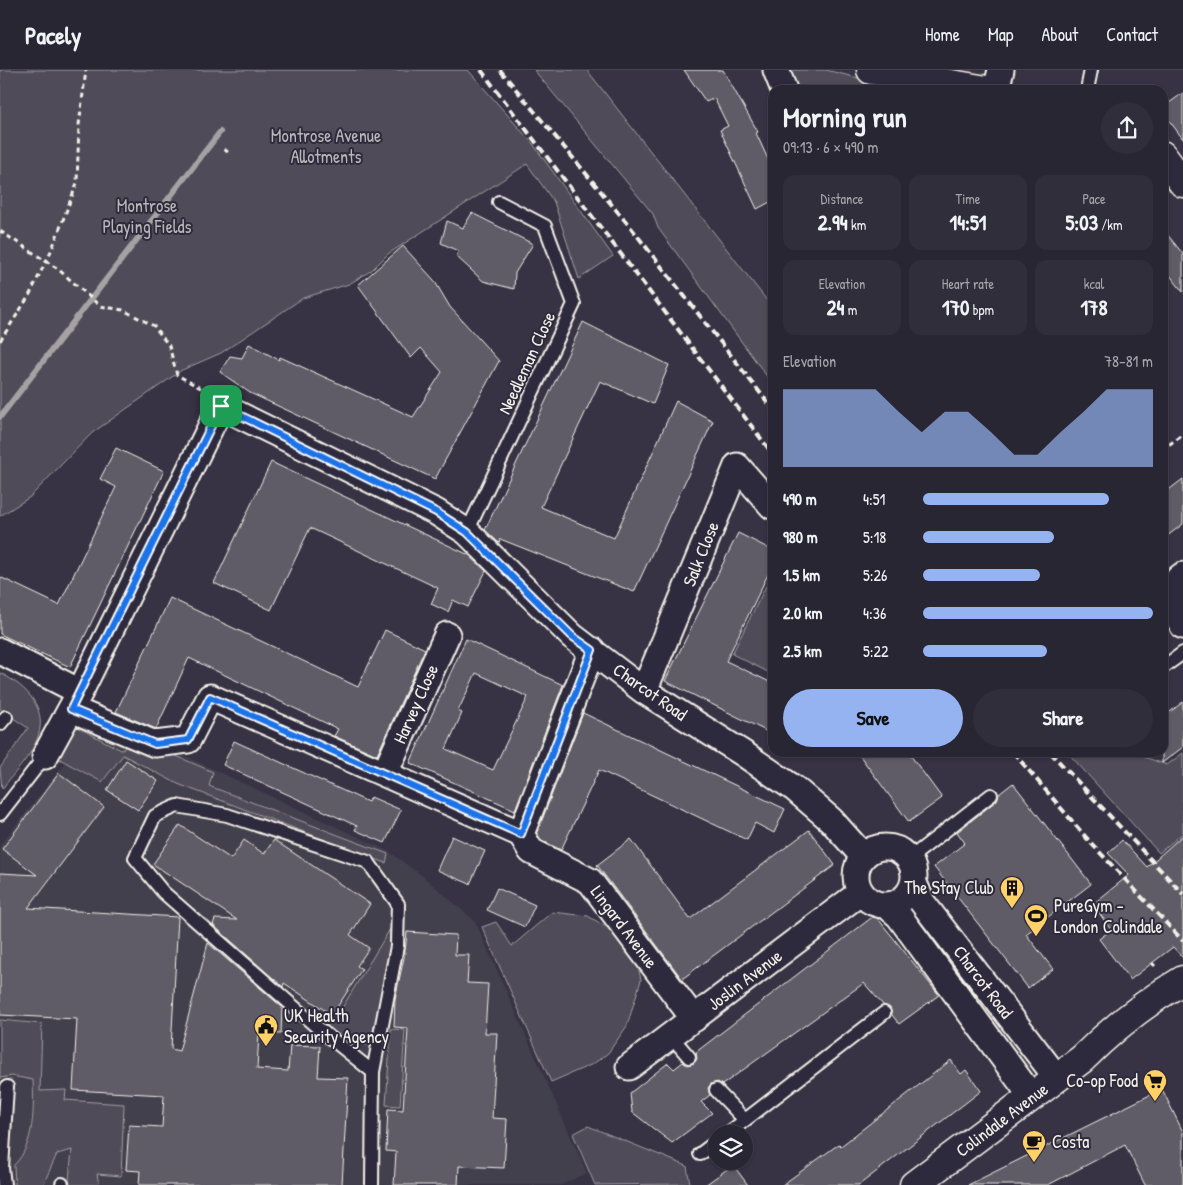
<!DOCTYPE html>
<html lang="en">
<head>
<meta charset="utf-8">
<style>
  :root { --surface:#292633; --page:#312e3b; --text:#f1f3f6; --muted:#a5a5ac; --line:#45434e; --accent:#95b2f1 }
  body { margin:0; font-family:"Patrick Hand",sans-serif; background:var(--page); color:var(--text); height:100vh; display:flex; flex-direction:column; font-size:19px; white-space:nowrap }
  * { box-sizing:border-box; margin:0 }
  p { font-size:16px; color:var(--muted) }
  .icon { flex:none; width:28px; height:28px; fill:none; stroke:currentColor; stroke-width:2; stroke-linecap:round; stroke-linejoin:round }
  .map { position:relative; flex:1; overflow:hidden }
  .panel { position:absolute; left:768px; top:15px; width:400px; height:672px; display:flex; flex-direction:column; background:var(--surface); border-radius:15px; box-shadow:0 1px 4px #0004,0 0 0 1px var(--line) }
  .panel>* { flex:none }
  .buttons { position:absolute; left:708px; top:1055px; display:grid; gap:10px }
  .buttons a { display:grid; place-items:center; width:45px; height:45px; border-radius:50%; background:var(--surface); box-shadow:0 1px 4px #0004,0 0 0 1px var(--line); font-size:25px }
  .pin { position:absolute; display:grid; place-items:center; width:42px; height:42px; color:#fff; margin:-21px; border-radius:10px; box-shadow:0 2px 8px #0006 }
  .round { display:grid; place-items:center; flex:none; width:52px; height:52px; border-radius:26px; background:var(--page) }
  .headline { display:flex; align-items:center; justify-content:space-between; height:85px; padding:0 15px }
  h1 { font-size:28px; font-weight:700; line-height:38px }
  .stats { display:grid; grid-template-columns:repeat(3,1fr); gap:8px; height:85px; padding:5px 15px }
  .stats div { display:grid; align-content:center; border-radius:12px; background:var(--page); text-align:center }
  .stats b { font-size:21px; font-weight:700 }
  .stats small { font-size:14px; font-weight:400 }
  .stats p { font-size:14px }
  .chart { height:140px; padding:10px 15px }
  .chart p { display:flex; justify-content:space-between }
  .chart svg { width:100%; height:90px; margin-top:5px; fill:var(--accent); opacity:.7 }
  .action { display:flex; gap:10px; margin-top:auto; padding:10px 15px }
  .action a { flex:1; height:58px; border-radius:30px; background:var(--accent); color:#111; font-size:20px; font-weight:700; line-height:58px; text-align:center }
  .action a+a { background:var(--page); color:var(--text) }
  ul { padding:0 15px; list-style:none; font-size:16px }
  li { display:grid; grid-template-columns:80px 60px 1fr; align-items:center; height:38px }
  li i { height:12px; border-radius:6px; background:var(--accent) }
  header { display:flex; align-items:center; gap:30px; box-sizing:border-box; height:70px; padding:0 25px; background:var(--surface); border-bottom:1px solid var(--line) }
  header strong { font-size:24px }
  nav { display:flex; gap:28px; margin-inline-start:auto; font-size:18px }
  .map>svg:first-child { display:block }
</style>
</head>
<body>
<header>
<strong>Pacely</strong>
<nav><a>Home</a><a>Map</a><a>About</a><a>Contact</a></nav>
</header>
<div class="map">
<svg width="1183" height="1115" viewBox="0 0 1183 1115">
  <rect width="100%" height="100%" fill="#373244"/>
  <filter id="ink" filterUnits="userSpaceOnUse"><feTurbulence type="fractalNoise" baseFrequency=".02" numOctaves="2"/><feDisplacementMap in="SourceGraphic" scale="10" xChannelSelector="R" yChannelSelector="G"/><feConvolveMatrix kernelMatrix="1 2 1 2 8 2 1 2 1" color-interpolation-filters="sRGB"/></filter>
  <g filter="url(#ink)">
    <path fill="#433f4e" d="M 93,658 L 168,678 L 388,781 L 424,807 L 475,851 L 587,1103 L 561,1115 L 0,1115 L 0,775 Z"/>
    <path fill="#504b59" stroke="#a29ea0" d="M 0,0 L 468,0 L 533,74 L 613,186 L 579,209 L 554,132 L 527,94 L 388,184 L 372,200 L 349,214 L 303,228 L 221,283 L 182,300 L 92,363 L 30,427 L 0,446 Z
      M 534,0 L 587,0 L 772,237 L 771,312 L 658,158 L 653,144 Z
      M 791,0 L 826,0 L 906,20 L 791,20 L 784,5 Z
      M 766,516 L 772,520 L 772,604 L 732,584 Z
      M 0,603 C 28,617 50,640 36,672 C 29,689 12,705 2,719 L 0,698 L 28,658 L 0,639 Z
      M 77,657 L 121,680 L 137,669 L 213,702 L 209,716 L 388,784 L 386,793 L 178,714 L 123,685 L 102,712 L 54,686 Z
      M 1068,683 L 1143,683 L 1144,687 L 1167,695 L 1183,683 L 1183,763 L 1159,783 Z
      M 552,842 L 588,846 L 633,873 L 641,910 L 627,956 L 608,983 L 593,994 L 551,1012 L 482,857 L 496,852 L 512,876 Z
      M 390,859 L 389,891 L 370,975 L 346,974 L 315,948 L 320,941 L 334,951 Z
      M 0,950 L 42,954 L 40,1021 L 66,1020 L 65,1030 L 124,1034 L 121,1106 L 97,1104 L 99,1115 L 71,1115 L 69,1110 L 72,1080 L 57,1084 L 43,1115 L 15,1115 L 14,1095 C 35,1075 34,1037 33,1010 L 12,1006 L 0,1008 Z
      M 391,959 L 405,960 L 400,1036 L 386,1035 Z
      M 588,1056 L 687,1096 L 690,1114 L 595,1115 L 573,1064 Z"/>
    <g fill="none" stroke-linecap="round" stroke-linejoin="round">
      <path stroke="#a6a2a4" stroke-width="6" d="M 0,347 L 220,62"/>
    </g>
    <path fill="#5f5c67" stroke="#f4f1e8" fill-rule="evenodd" d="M 684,0 L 723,0 L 758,62 L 756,63 L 772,98 L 772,131 L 757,139 L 720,60 L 728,56 L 714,28 L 706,32 Z
      M 1183,23 L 1183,69 L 1162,41 L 1162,38 Z
      M 472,143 L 533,174 L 515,203 L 514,219 L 483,211 L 457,187 L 458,181 L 441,173 L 447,151 L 463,158 Z
      M 1162,158 L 1183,184 L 1183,222 L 1162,195 Z
      M 403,176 L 434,210 L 450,237 L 499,291 L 435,409 L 250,323 L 220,302 L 230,286 L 242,288 L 249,274 L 279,290 L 280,287 L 413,347 L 442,302 L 421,278 L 411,288 L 358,215 Z
      M 583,252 L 669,295 L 653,334 L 600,311 L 541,437 L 614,468 L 676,331 L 713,351 L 634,522 L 500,469 L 499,473 L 485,460 Z
      M 116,378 L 164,401 L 70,597 L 0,564 L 0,507 L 59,535 L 116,417 L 100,409 Z
      M 271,392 L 469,485 L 486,501 L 468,537 L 453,530 L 448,542 L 431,534 L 438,518 L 310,458 L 271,540 L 214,513 Z
      M 1183,409 L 1183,454 L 1162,470 L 1162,425 Z
      M 738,463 L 772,480 L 772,496 L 726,591 L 772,613 L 772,664 L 665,611 Z
      M 170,528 L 358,617 L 385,560 L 425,579 L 377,685 L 334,666 L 338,659 L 189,588 L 156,659 L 116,642 Z
      M 466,569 L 563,615 L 515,740 L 410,693 ZM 476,603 L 528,627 L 493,700 L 446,679 L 462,643 L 458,641 Z
      M 1183,632 L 1183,677 L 1162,693 L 1162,648 Z
      M 583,643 L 785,739 L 774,763 L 755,753 L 747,770 L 599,700 L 561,780 L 541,770 L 537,763 Z
      M 234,671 L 368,732 L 371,727 L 401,740 L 385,773 L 355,760 L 357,756 L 223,695 Z
      M 857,682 L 908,682 L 942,728 L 909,752 Z
      M 126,690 L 158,711 L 138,740 L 107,720 Z
      M 59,703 L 104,737 L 28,838 L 178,847 L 171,979 L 179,981 L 208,873 L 282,937 L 281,964 L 259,963 L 257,999 L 288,1001 L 290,975 L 320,976 L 318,1007 L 348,1008 L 342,1115 L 139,1115 L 140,1101 L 126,1100 L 129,1055 L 162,1057 L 164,1025 L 73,1020 L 77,949 L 0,945 L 0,803 L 37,805 L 2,779 Z
      M 1013,713 L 1091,814 L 1026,864 L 1053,899 L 1028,918 L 934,797 L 965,773 L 957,762 L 996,731 L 999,724 Z
      M 180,755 L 231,789 L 244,770 L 264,784 L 274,770 L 370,834 L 350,865 L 369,878 L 357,896 L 362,899 L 332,945 L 284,913 L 283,917 L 213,855 L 215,849 L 237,850 L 153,794 Z
      M 809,760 L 835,795 L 682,909 L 597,795 L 631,769 L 690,849 Z
      M 1183,765 L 1183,888 L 1173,877 L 1130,910 L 1099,869 L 1111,860 L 1093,834 L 1129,805 L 1108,783 L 1122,770 L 1147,797 Z
      M 452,766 L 485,781 L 470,814 L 437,800 Z
      M 497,818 L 535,835 L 525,857 L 487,840 Z
      M 875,845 L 939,925 L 899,954 L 892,945 L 890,938 L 883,935 L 864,913 L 722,1015 L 718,1012 L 711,1014 L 708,1018 L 710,1025 L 701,1032 L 712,1043 L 672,1073 L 632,1042 L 630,1023 L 668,993 L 674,999 L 683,992 L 687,995 L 694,993 L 697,989 L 696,982 Z
      M 407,862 L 456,865 L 455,885 L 469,885 L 467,913 L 488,914 L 485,963 L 497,963 L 492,1048 L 507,1049 L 504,1098 L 459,1096 L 458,1115 L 394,1115 L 396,1082 L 386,1081 L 388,1039 L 403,1040 L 408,958 L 394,957 L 395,929 L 405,883 Z
      M 951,990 L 961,1004 L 966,1000 L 981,1021 L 859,1115 L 782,1115 L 839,1074 L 841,1076 Z
      M 1162,1019 L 1183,1062 L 1183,1115 L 1145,1115 L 1125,1075 L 1048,1115 L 968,1115 Z
      M 733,1095 L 748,1115 L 705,1115 Z"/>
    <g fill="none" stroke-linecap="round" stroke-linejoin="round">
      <g stroke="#f4f1e8" stroke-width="16">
        <path id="lane" d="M 1087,20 L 1091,0
          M 467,462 L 574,234 L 545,156 L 499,132
          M 1162,598 L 1183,583
          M 0,654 L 6,647
          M 0,744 L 45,686
          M 909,789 L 991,725
          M 671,966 L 689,987
          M 716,1020 L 745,1050
          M 727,1064 L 884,943
          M 700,1084 L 716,1072
          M 62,1114 L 62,1115
          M 4,1115 L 2,1098 L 7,1017
          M 372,1115 L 373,1002 L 397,876 L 398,834 L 368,792 L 227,745 L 177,736 L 155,746 L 135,788 L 163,822 L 318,958 L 373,1002"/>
      </g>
      <g stroke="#f4f1e8" stroke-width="29">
        <path id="street" d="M 776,0 L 784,20
          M 996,20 L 1001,0
          M 1183,505 L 1179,508 L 1175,543 L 1183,556
          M 0,581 L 80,622
          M 644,621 L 737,396 L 772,436
          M 71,639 L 155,674 L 188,670 L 210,627 L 521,764 L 531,781 L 590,811 L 694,949
          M 45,686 L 80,622 L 221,336 L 436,442 L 467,462 L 572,566 L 644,621 L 744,684 L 795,719 L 831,750 L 863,786
          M 385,703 L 447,565
          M 521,764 L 592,580
          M856 806a29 29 0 1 1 58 0a29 29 0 1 1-58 0Z
          M 914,813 L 922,832 L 1057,1008
          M 886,835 L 899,846 L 1032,1027
          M 629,997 L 861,822"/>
      </g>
      <g stroke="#f4f1e8" stroke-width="31">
        <path id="secondary" d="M 871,0 L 986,20
          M 1162,85 L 1183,113
          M 914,1115 L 1082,989 C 1112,959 1146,932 1183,910"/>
      </g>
      <path stroke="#f4f1e8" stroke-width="3" stroke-dasharray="5 4" stroke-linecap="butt" d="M 224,79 L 229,83
        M 0,161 L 58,199 L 100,236 L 123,240 L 154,256 L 169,276 L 177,305 L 206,321
        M 0,271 L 29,226 L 52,179 L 77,113 L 79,55 L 86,0
        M 1162,380 L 1183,364
        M 1152,893 L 1155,896"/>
      <use href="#lane" stroke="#2f2a3d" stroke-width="12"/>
      <use href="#street" stroke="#2f2a3d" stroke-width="25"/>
      <use href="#secondary" stroke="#2f2a3d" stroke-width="28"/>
      <path stroke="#f4f1e8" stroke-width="4" stroke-dasharray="8 4" stroke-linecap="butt" d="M 481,0 L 772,383
        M 500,0 L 632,159 L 772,338
        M 1013,682 L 1090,772 L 1183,871
        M 1050,682 L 1183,824"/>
    </g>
  </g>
  <g fill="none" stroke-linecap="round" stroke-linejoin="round" filter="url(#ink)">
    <g stroke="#fff" stroke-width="10">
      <path id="route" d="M 221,336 L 436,442 L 467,462 L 572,566 L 592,580 L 521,764 L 210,627 L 188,670 L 155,674 L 71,639 Z"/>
    </g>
    <use href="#route" stroke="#1a73e8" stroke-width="6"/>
  </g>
  <defs>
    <g id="building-pin" transform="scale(1.25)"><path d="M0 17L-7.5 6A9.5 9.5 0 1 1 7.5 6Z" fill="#ffd166" stroke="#2f2a3d"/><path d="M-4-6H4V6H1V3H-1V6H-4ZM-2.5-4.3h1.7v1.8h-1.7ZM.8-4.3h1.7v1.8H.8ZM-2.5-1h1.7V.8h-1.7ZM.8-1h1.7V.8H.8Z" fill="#111"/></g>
    <g id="stadium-pin" transform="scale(1.25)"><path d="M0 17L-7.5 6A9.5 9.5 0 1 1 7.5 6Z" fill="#ffd166" stroke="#2f2a3d"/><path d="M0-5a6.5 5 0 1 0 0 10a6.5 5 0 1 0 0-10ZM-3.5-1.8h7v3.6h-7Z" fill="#111"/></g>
    <g id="civic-pin" transform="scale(1.25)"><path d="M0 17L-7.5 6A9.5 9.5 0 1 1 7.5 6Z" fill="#ffd166" stroke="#2f2a3d"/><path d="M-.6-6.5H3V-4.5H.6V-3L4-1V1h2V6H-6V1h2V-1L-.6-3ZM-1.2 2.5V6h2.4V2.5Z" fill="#111"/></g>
    <g id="supermarket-pin" transform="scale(1.25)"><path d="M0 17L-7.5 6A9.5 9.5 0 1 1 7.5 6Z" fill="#ffd166" stroke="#2f2a3d"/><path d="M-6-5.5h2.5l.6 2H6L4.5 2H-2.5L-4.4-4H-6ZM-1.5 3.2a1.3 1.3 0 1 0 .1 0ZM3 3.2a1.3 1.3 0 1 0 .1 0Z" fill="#111"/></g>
    <g id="cafe-pin" transform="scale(1.25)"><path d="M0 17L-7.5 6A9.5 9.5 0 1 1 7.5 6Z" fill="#ffd166" stroke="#2f2a3d"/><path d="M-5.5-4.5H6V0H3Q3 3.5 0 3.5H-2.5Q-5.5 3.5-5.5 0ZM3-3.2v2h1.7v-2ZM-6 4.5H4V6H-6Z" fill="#111"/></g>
  </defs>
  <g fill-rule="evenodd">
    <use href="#building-pin" x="1012" y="818"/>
    <use href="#stadium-pin" x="1036" y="846"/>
    <use href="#civic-pin" x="266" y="956"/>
    <use href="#supermarket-pin" x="1155" y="1011"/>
    <use href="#cafe-pin" x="1034" y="1072"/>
  </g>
  <g text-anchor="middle" stroke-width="4" stroke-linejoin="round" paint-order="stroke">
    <g font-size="18" fill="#bbb7b6" stroke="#2f2a3d">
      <text x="326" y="72">Montrose Avenue<tspan x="326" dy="21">Allotments</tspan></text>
      <text x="147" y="142">Montrose<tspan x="147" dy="21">Playing Fields</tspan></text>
    </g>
    <g font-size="18" fill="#f4f1e8" stroke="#2f2a3d">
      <text transform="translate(527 293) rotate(-65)" y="6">Needleman Close</text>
      <text transform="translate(701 484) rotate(-68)" y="6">Salk Close</text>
      <text transform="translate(650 622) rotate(35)" y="6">Charcot Road</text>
      <text transform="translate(416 634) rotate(-66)" y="6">Harvey Close</text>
      <text transform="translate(624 857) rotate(53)" y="6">Lingard Avenue</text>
      <text transform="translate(745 910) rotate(-37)" y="6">Joslin Avenue</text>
      <text transform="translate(983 912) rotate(53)" y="6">Charcot Road</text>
      <text transform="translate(1002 1050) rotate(-37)" y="6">Colindale Avenue</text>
    </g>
    <g font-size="18" fill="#f4f1e8" stroke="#2f2a3d" text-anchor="start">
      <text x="994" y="824" text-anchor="end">The Stay Club</text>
      <text x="1054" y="842">PureGym -<tspan x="1054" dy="21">London Colindale</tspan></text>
      <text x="284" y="952">UK Health<tspan x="284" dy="21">Security Agency</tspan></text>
      <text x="1138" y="1017" text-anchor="end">Co-op Food</text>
      <text x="1052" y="1078">Costa</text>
    </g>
  </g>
</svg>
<div class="buttons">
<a><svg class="icon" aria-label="layers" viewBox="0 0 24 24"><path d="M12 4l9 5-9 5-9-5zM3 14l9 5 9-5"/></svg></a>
</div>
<div class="pin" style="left:221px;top:336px;background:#1e9e55"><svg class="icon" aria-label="arrive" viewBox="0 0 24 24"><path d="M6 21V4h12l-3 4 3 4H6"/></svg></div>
<section class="panel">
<div class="headline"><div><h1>Morning run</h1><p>09:13 · 6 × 490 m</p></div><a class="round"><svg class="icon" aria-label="share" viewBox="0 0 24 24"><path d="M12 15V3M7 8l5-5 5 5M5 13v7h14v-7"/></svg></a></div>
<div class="stats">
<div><p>Distance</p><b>2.94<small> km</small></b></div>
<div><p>Time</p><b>14:51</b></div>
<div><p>Pace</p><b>5:03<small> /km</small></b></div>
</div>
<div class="stats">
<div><p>Elevation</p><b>24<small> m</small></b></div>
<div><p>Heart rate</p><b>170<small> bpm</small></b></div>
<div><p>kcal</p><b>178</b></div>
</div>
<div class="chart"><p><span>Elevation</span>78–81 m</p>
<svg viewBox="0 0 160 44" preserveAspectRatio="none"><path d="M0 44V6L10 6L20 6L30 6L40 6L50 17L60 27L70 17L80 17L90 27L100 38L110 38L120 27L130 17L140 6L150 6L160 6V44z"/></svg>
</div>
<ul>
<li><b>490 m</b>4:51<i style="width:81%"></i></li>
<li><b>980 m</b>5:18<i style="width:57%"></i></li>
<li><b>1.5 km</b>5:26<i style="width:51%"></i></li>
<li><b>2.0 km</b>4:36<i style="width:100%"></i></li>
<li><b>2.5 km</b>5:22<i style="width:54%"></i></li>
</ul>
<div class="action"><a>Save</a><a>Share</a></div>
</section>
</div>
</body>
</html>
